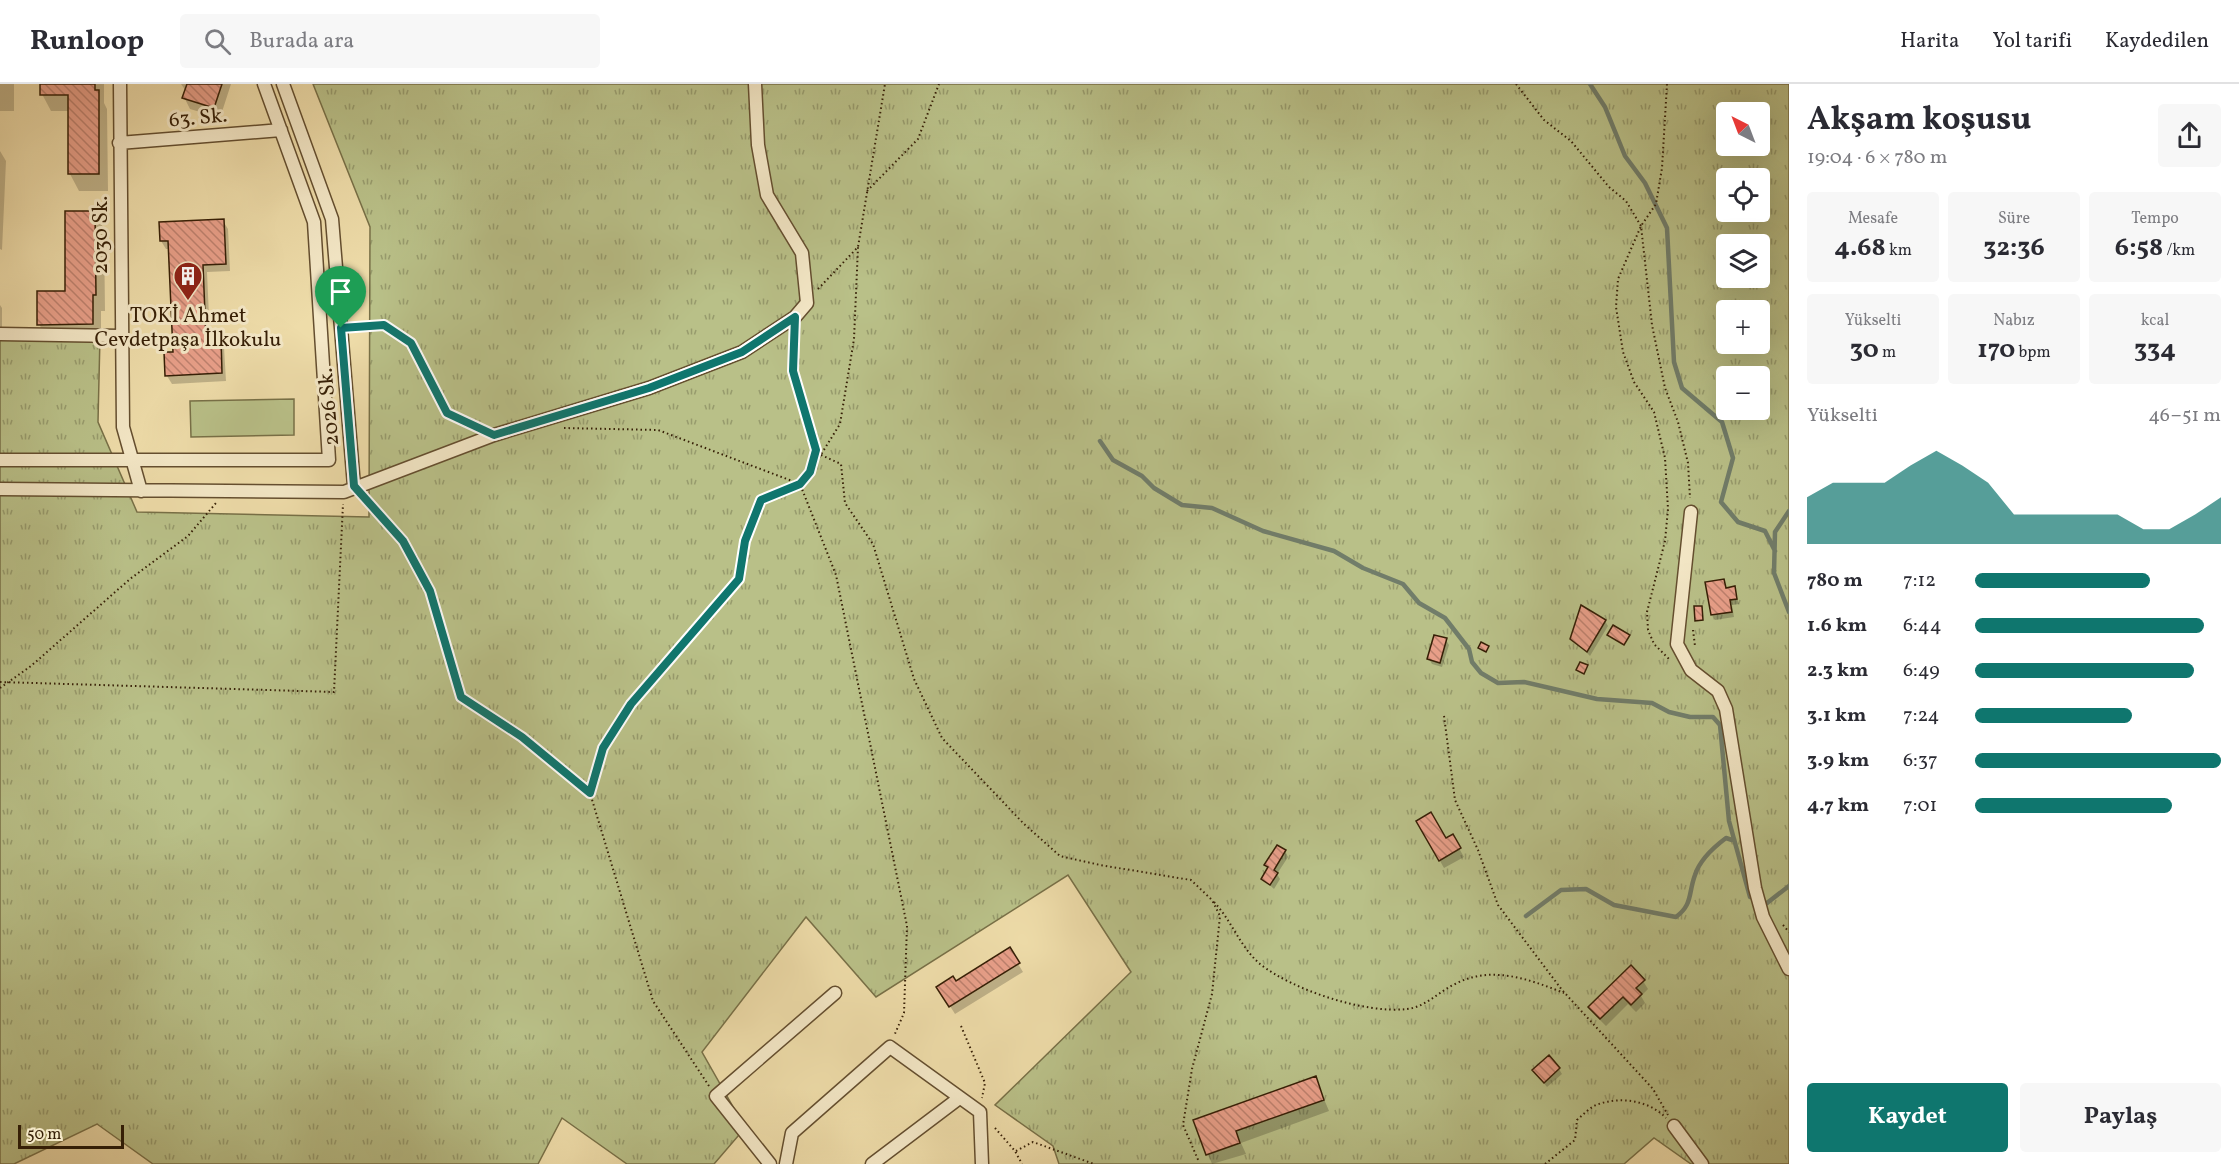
<!DOCTYPE html>
<html lang="tr">
<head>
<meta charset="utf-8">
<style>
  :root { --surface:#fff; --page:#f7f7f7; --text:#2b2b33; --muted:#7c7c81; --line:#e1e1e2; --accent:#0f766e }
  body { margin:0; font-family:Vollkorn,serif; background:var(--page); color:var(--text); height:100vh; display:flex; flex-direction:column; font-size:22px; white-space:nowrap }
  * { box-sizing:border-box; margin:0 }
  p { font-size:20px; color:var(--muted) }
  .icon { flex:none; width:33px; height:33px; fill:none; stroke:currentColor; stroke-width:2; stroke-linecap:round; stroke-linejoin:round }
  .map { position:relative; flex:1; overflow:hidden }
  .sheet { display:flex; flex-direction:column; background:var(--surface); width:450px }
  .sheet>* { flex:none }
  .needle { width:39px; rotate:318deg }
  .controls { position:absolute; left:1716px; top:18px; display:grid; gap:12px }
  .controls a { display:grid; place-items:center; width:54px; height:54px; border-radius:6px; background:var(--surface); box-shadow:0 6px 24px #0002; font-size:30px }
  .scale { position:absolute; left:18px; bottom:15px; width:106px; box-sizing:border-box; padding-left:6px; border:3px solid #361f06; border-top:0; font-size:16px; line-height:21px; white-space:nowrap; color:#361f06; -webkit-text-stroke:4px #f4e8c7; paint-order:stroke }
  .pin { position:absolute; display:grid; place-items:center; width:51px; height:51px; color:#fff; margin:-62px -26px; border-radius:50% 50% 50% 0; rotate:-45deg; box-shadow:0 0 6px #0007 }
  .pin .icon { rotate:45deg }
  .round { display:grid; place-items:center; flex:none; width:63px; height:63px; border-radius:6px; background:var(--page) }
  .head { display:flex; align-items:center; justify-content:space-between; height:102px; padding:0 18px }
  h1 { font-size:33px; font-weight:700; line-height:45px }
  .stats { display:grid; grid-template-columns:repeat(3,1fr); gap:9px; height:102px; padding:6px 18px }
  .stats div { display:grid; align-content:center; border-radius:6px; background:var(--page); text-align:center }
  .stats b { font-size:26px; font-weight:700 }
  .stats small { font-size:16px; font-weight:400 }
  .stats p { font-size:16px }
  .chart { height:168px; padding:12px 18px }
  .chart p { display:flex; justify-content:space-between }
  .chart svg { width:100%; height:108px; margin-top:6px; fill:var(--accent); opacity:.7 }
  .cta { display:flex; gap:12px; margin-top:auto; padding:12px 18px }
  .cta a { flex:1; height:69px; border-radius:6px; background:var(--accent); color:#fff; font-size:24px; font-weight:700; line-height:69px; text-align:center }
  .cta a+a { background:var(--page); color:var(--text) }
  ul { padding:0 18px; list-style:none; font-size:20px }
  li { display:grid; grid-template-columns:96px 72px 1fr; align-items:center; height:45px }
  li i { height:15px; border-radius:8px; background:var(--accent) }
  header { display:flex; align-items:center; gap:36px; box-sizing:border-box; height:84px; padding:0 30px; background:var(--surface); border-bottom:2px solid var(--line) }
  header strong { font-size:28px }
  nav { display:flex; gap:33px; margin-inline-start:auto; font-size:21px }
  .search { width:420px; height:54px; background:var(--page); display:flex; align-items:center; gap:15px; box-sizing:border-box; padding:0 21px; border-radius:6px; color:var(--muted); font-size:22px }
  main { display:flex; flex:1; min-height:0 }
  .map>svg:first-child { display:block }
</style>
</head>
<body>
<header>
<strong>Runloop</strong>
<div class="search"><svg class="icon" aria-label="search" viewBox="0 0 24 24"><circle cx="10" cy="10" r="6"/><path d="M15 15l6 6"/></svg>Burada ara</div>
<nav><a>Harita</a><a>Yol tarifi</a><a>Kaydedilen</a></nav>
</header>
<main>
<div class="map">
<svg width="1789" height="1080" viewBox="0 0 1789 1080">
  <defs>
    <pattern id="grass-tufts" width="24" height="20" patternUnits="userSpaceOnUse" patternTransform="scale(1.5)"><rect width="24" height="20" fill="#b9c088"/><path d="M3 7l-1-3M5 7V3M7 7l1-3M15 17l-1-3M17 17v-4M19 17l1-3" fill="none" stroke="#979b6d"/></pattern>
    <pattern id="building-back-hatch" width="6" height="6" patternUnits="userSpaceOnUse" patternTransform="scale(1.5)"><rect width="6" height="6" fill="#e89f89"/><path d="M-1 5l2 2M0 0l6 6M5-1l2 2" fill="none" stroke="#bd816e"/></pattern>
  </defs>
  <rect width="100%" height="100%" fill="#eedca9"/>
  <filter id="stains"><feTurbulence type="fractalNoise" baseFrequency=".00333" numOctaves="4"/><feColorMatrix values="0 0 0 0 .2 0 0 0 0 .09 0 0 0 0 .02 0 0 0 .5 -.17"/></filter>
  <radialGradient id="worn" r=".72"><stop offset=".6" stop-color="#630" stop-opacity="0"/><stop offset="1" stop-color="#630" stop-opacity=".3"/></radialGradient>
  <path fill="url(#grass-tufts)" stroke="#787047" stroke-width="1.5" fill-rule="evenodd" d="M 313,0 L 1789,0 L 1789,1080 L 1691,1080 L 1654,1054 L 1624,1080 L 1059,1080 L 1053,1062 L 995,1021 L 1131,888 L 1068,791 L 876,913 L 806,833 L 702,968 L 745,1044 L 714,1080 L 627,1080 L 562,1034 L 538,1080 L 153,1080 L 97,1040 L 14,1080 L 0,1080 L 0,250 L 100,252 L 98,338 L 137,428 L 369,433 L 370,143 ZM 1726,28 L 1760,28 L 1760,62 L 1726,62 ZM 1726,94 L 1760,94 L 1760,128 L 1726,128 ZM 1726,160 L 1760,160 L 1760,194 L 1726,194 ZM 1726,226 L 1760,226 L 1760,260 L 1726,260 ZM 1726,292 L 1760,292 L 1760,326 L 1726,326 Z"/>
  <path fill="#b9c088" stroke="#787047" stroke-width="1.5" d="M 294,315 L 294,351 L 191,353 L 190,317 Z"/>
  <path fill="#0003" d="M 0,0 L 14,0 L 14,27 L 0,27 Z
    M 42,0 L 104,0 L 104,19 L 107,25 L 108,107 L 79,107 L 70,90 L 70,27 L 51,27 L 42,10 Z
    M 181,0 L 231,0 L 220,34 L 190,25 L 184,13 L 186,7 Z
    M 0,67 L 6,77 L 2,166 L 0,165 Z
    M 95,128 L 104,145 L 105,227 L 101,227 L 101,257 L 49,257 L 39,240 L 67,209 Z
    M 223,137 L 228,145 L 230,187 L 207,188 L 210,255 L 220,255 L 224,263 L 226,297 L 172,300 L 167,292 L 174,269 L 169,165 L 166,165 L 161,157 Z
    M 0,221 L 2,224 L 2,253 L 0,253 Z
    M 1723,497 L 1727,505 L 1734,504 L 1739,520 L 1732,521 L 1734,533 L 1715,536 L 1707,499 Z
    M 1605,537 L 1608,542 L 1590,572 L 1572,554 Z
    M 1446,556 L 1449,561 L 1442,583 L 1432,580 L 1429,575 Z
    M 1418,738 L 1445,756 L 1452,752 L 1464,773 L 1444,784 Z
    M 1285,767 L 1288,773 L 1277,790 L 1280,795 L 1274,805 L 1263,795 L 1269,785 L 1266,781 Z
    M 1009,865 L 1023,888 L 955,930 L 938,903 L 955,899 Z
    M 1643,897 L 1648,905 L 1641,912 L 1645,919 L 1636,928 L 1628,920 L 1606,942 L 1595,931 L 1590,923 Z
    M 1559,985 L 1562,990 L 1547,1003 L 1534,987 Z
    M 1315,994 L 1329,1027 L 1241,1059 L 1246,1070 L 1212,1080 L 1195,1037 Z"/>
  <g fill="none" stroke-linecap="round" stroke-linejoin="round">
    <path stroke="#717d6a" stroke-width="4.5" d="M 1590,0 L 1605,23 L 1625,72 L 1645,99 L 1667,144 L 1674,278 L 1682,304 L 1722,338 L 1733,374 L 1721,418 L 1738,438 L 1765,447 L 1775,467
      M 1100,357 L 1113,376 L 1142,392 L 1154,404 L 1182,421 L 1212,424 L 1263,447 L 1334,467 L 1363,484 L 1403,500 L 1419,519 L 1445,534 L 1469,565 L 1472,578 L 1481,589 L 1498,599 L 1524,598 L 1597,615 L 1652,619 L 1669,628 L 1690,633 L 1713,633 L 1720,641 L 1729,737 L 1750,813
      M 1789,427 L 1775,448 L 1774,489 L 1789,528
      M 1767,819 L 1789,802
      M 1526,832 L 1561,806 L 1586,805 L 1614,821 L 1676,833 C 1693,820 1688,810 1695,791 C 1700,775 1714,763 1726,754 L 1732,756"/>
  </g>
  <path fill="url(#building-back-hatch)" stroke="#361f06" stroke-width="1.5" d="M 40,0 L 95,0 L 95,6 L 99,6 L 99,90 L 68,90 L 68,11 L 40,11 Z
    M 187,0 L 222,0 L 214,24 L 182,14 Z
    M 65,127 L 95,127 L 96,211 L 93,211 L 93,240 L 37,241 L 37,207 L 65,207 Z
    M 224,135 L 226,180 L 203,181 L 206,254 L 221,253 L 222,289 L 165,292 L 164,268 L 173,268 L 168,157 L 160,157 L 159,138 Z
    M 1724,495 L 1726,504 L 1735,502 L 1737,515 L 1730,516 L 1732,528 L 1711,531 L 1705,498 Z
    M 1581,521 L 1606,536 L 1587,568 L 1570,555 Z
    M 1694,522 L 1702,522 L 1703,536 L 1695,537 Z
    M 1613,541 L 1630,551 L 1624,561 L 1607,551 Z
    M 1434,551 L 1447,554 L 1440,579 L 1427,575 Z
    M 1481,558 L 1489,562 L 1486,568 L 1478,564 Z
    M 1580,578 L 1588,581 L 1584,590 L 1576,586 Z
    M 1431,728 L 1446,754 L 1453,750 L 1461,764 L 1439,777 L 1416,737 Z
    M 1277,761 L 1286,766 L 1274,786 L 1278,789 L 1270,801 L 1261,795 L 1268,783 L 1264,781 Z
    M 1010,863 L 1020,879 L 949,923 L 936,903 L 953,892 L 956,897 Z
    M 1631,881 L 1645,896 L 1636,904 L 1642,910 L 1631,921 L 1623,913 L 1600,935 L 1588,923 Z
    M 1549,971 L 1560,984 L 1544,999 L 1532,986 Z
    M 1316,992 L 1324,1016 L 1236,1047 L 1240,1059 L 1206,1071 L 1193,1036 Z"/>
  <g fill="none" stroke-linecap="round" stroke-linejoin="round">
    <g stroke="#644e2f" stroke-width="15">
      <path id="street" d="M 120,0 L 123,343 L 141,407
        M 283,0 L 332,135 L 354,402
        M 119,59 L 281,46
        M 0,250 L 120,252
        M 0,376 L 329,376 L 314,138 L 264,0
        M 0,405 L 344,408 L 494,351 L 649,304 L 742,268 L 795,233 L 807,219 L 802,169 L 767,111 L 758,61 L 755,0
        M 1691,428 L 1677,560 L 1691,586 L 1718,607 L 1726,625 L 1755,804 L 1763,833 L 1789,885
        M 1674,1042 L 1702,1080
        M 770,1080 L 716,1012 L 835,909
        M 786,1080 L 792,1049 L 890,963 L 980,1028 L 982,1080
        M 872,1080 L 958,1015"/>
    </g>
    <path stroke="#361f06" stroke-width="2" stroke-dasharray="1.5 3" stroke-linecap="butt" d="M 1516,0 L 1544,36 L 1571,57 L 1609,103 L 1626,117 L 1641,142 L 1652,241 L 1665,304 L 1678,338 L 1688,379 L 1690,414
      M 1667,0 L 1662,84 L 1656,120 L 1641,142 L 1618,195 L 1616,223 L 1623,268 L 1634,298 L 1654,328 L 1665,374 L 1668,425 L 1665,457 L 1647,528 L 1648,546 L 1654,560 L 1670,576
      M 867,107 L 918,55 L 939,0
      M 818,205 L 858,163 L 885,0
      M 354,243 L 384,241 L 411,259 L 447,329 L 477,343
      M 564,344 L 658,346 L 800,400 L 836,491 L 907,842 L 904,929 L 894,952
      M 821,371 L 841,380 L 845,419 L 873,460 L 914,595 L 942,654 L 1024,740 L 1060,772 L 1100,781 L 1191,796 L 1212,816 L 1220,832 L 1212,910 L 1192,985 L 1183,1041 L 1199,1078
      M 812,385 L 840,340 L 854,255 L 858,163
      M 364,413 L 403,457 L 430,507 L 461,613 L 522,653 L 590,709
      M 1693,546 L 1695,562
      M 0,598 L 334,608 L 343,420
      M 0,604 L 31,582 L 130,495 L 188,452 L 216,419
      M 1444,632 L 1455,716 L 1478,766 L 1498,821 L 1562,906 L 1653,1005 L 1668,1031
      M 1214,818 C 1232,837 1240,863 1260,880 C 1293,906 1365,930 1407,925 C 1426,923 1438,908 1455,900 C 1491,881 1529,895 1564,909
      M 1783,841 L 1789,848
      M 961,942 L 985,999 L 982,1014
      M 709,1002 L 653,917 L 590,709 L 603,664 L 631,620 L 739,495 L 745,457 L 761,416 L 800,400 L 810,388 L 816,366 L 793,287 L 795,249
      M 995,1044 L 1015,1067 L 1022,1080
      M 1016,1067 L 1033,1058 L 1094,1080
      M 1545,1080 L 1575,1056 L 1577,1036 C 1583,1031 1589,1024 1596,1021 C 1619,1012 1649,1016 1666,1034"/>
    <use href="#street" stroke="#f4e8c7" stroke-width="12"/>
  </g>
  <g fill="none" stroke-linecap="round" stroke-linejoin="round">
    <g stroke="#fff" stroke-width="12">
      <path id="route" d="M 795,233 L 793,287 L 816,366 L 810,388 L 800,400 L 761,416 L 745,457 L 739,495 L 631,620 L 603,664 L 590,709 L 522,653 L 461,613 L 430,507 L 403,457 L 354,402 L 341,244 L 384,241 L 411,259 L 447,329 L 494,351 L 649,304 L 742,268 Z"/>
    </g>
    <use href="#route" stroke="#0f766e" stroke-width="8"/>
  </g>
  <defs>
    <g id="building-pin" transform="scale(1.5)"><path d="M0 17L-7.5 6A9.5 9.5 0 1 1 7.5 6Z" fill="#8f2418" stroke="#f4e8c7"/><path d="M-4-6H4V6H1V3H-1V6H-4ZM-2.5-4.3h1.7v1.8h-1.7ZM.8-4.3h1.7v1.8H.8ZM-2.5-1h1.7V.8h-1.7ZM.8-1h1.7V.8H.8Z" fill="#fff"/></g>
  </defs>
  <g fill-rule="evenodd">
    <use href="#building-pin" x="188" y="192"/>
  </g>
  <g text-anchor="middle" stroke-width="6" stroke-linejoin="round" paint-order="stroke">
    <g font-size="21" fill="#361f06" stroke="#f4e8c7">
      <text transform="translate(198 33) rotate(-5)" y="7">63. Sk.</text>
      <text transform="translate(100 151) rotate(-90)" y="7">2030 Sk.</text>
      <text transform="translate(328 323) rotate(-95)" y="7">2026 Sk.</text>
    </g>
    <g font-size="21" fill="#361f06" stroke="#f4e8c7">
      <text x="188" y="238">TOKİ Ahmet<tspan x="188" dy="24">Cevdetpaşa İlkokulu</tspan></text>
    </g>
  </g>
  <rect width="100%" height="100%" filter="url(#stains)"/>
  <rect width="100%" height="100%" fill="url(#worn)"/>
</svg>
<div class="controls">
<a><svg class="needle" viewBox="-14 -14 28 28"><path d="M0-13l5 13h-10z" fill="#e53935"/><path d="M0 13l5-13h-10z" fill="#7c7c81"/></svg></a>
<a><svg class="icon" aria-label="locate" viewBox="0 0 24 24"><circle cx="12" cy="12" r="6"/><path d="M12 2v4M12 18v4M2 12h4M18 12h4"/></svg></a>
<a><svg class="icon" aria-label="layers" viewBox="0 0 24 24"><path d="M12 4l9 5-9 5-9-5zM3 14l9 5 9-5"/></svg></a>
<a>+</a>
<a>−</a>
</div>
<div class="scale">50 m</div>
<div class="pin" style="left:341px;top:244px;background:#1e9e55"><svg class="icon" aria-label="arrive" viewBox="0 0 24 24"><path d="M6 21V4h12l-3 4 3 4H6"/></svg></div>
</div>
<section class="sheet">
<div class="head"><div><h1>Akşam koşusu</h1><p>19:04 · 6 × 780 m</p></div><a class="round"><svg class="icon" aria-label="share" viewBox="0 0 24 24"><path d="M12 15V3M7 8l5-5 5 5M5 13v7h14v-7"/></svg></a></div>
<div class="stats">
<div><p>Mesafe</p><b>4.68<small> km</small></b></div>
<div><p>Süre</p><b>32:36</b></div>
<div><p>Tempo</p><b>6:58<small> /km</small></b></div>
</div>
<div class="stats">
<div><p>Yükselti</p><b>30<small> m</small></b></div>
<div><p>Nabız</p><b>170<small> bpm</small></b></div>
<div><p>kcal</p><b>334</b></div>
</div>
<div class="chart"><p><span>Yükselti</span>46–51 m</p>
<svg viewBox="0 0 160 44" preserveAspectRatio="none"><path d="M0 44V25L10 19L20 19L30 19L40 12L50 6L60 12L70 19L80 32L90 32L100 32L110 32L120 32L130 38L140 38L150 32L160 25V44z"/></svg>
</div>
<ul>
<li><b>780 m</b>7:12<i style="width:71%"></i></li>
<li><b>1.6 km</b>6:44<i style="width:93%"></i></li>
<li><b>2.3 km</b>6:49<i style="width:89%"></i></li>
<li><b>3.1 km</b>7:24<i style="width:64%"></i></li>
<li><b>3.9 km</b>6:37<i style="width:100%"></i></li>
<li><b>4.7 km</b>7:01<i style="width:80%"></i></li>
</ul>
<div class="cta"><a>Kaydet</a><a>Paylaş</a></div>
</section>
</main>
</body>
</html>
